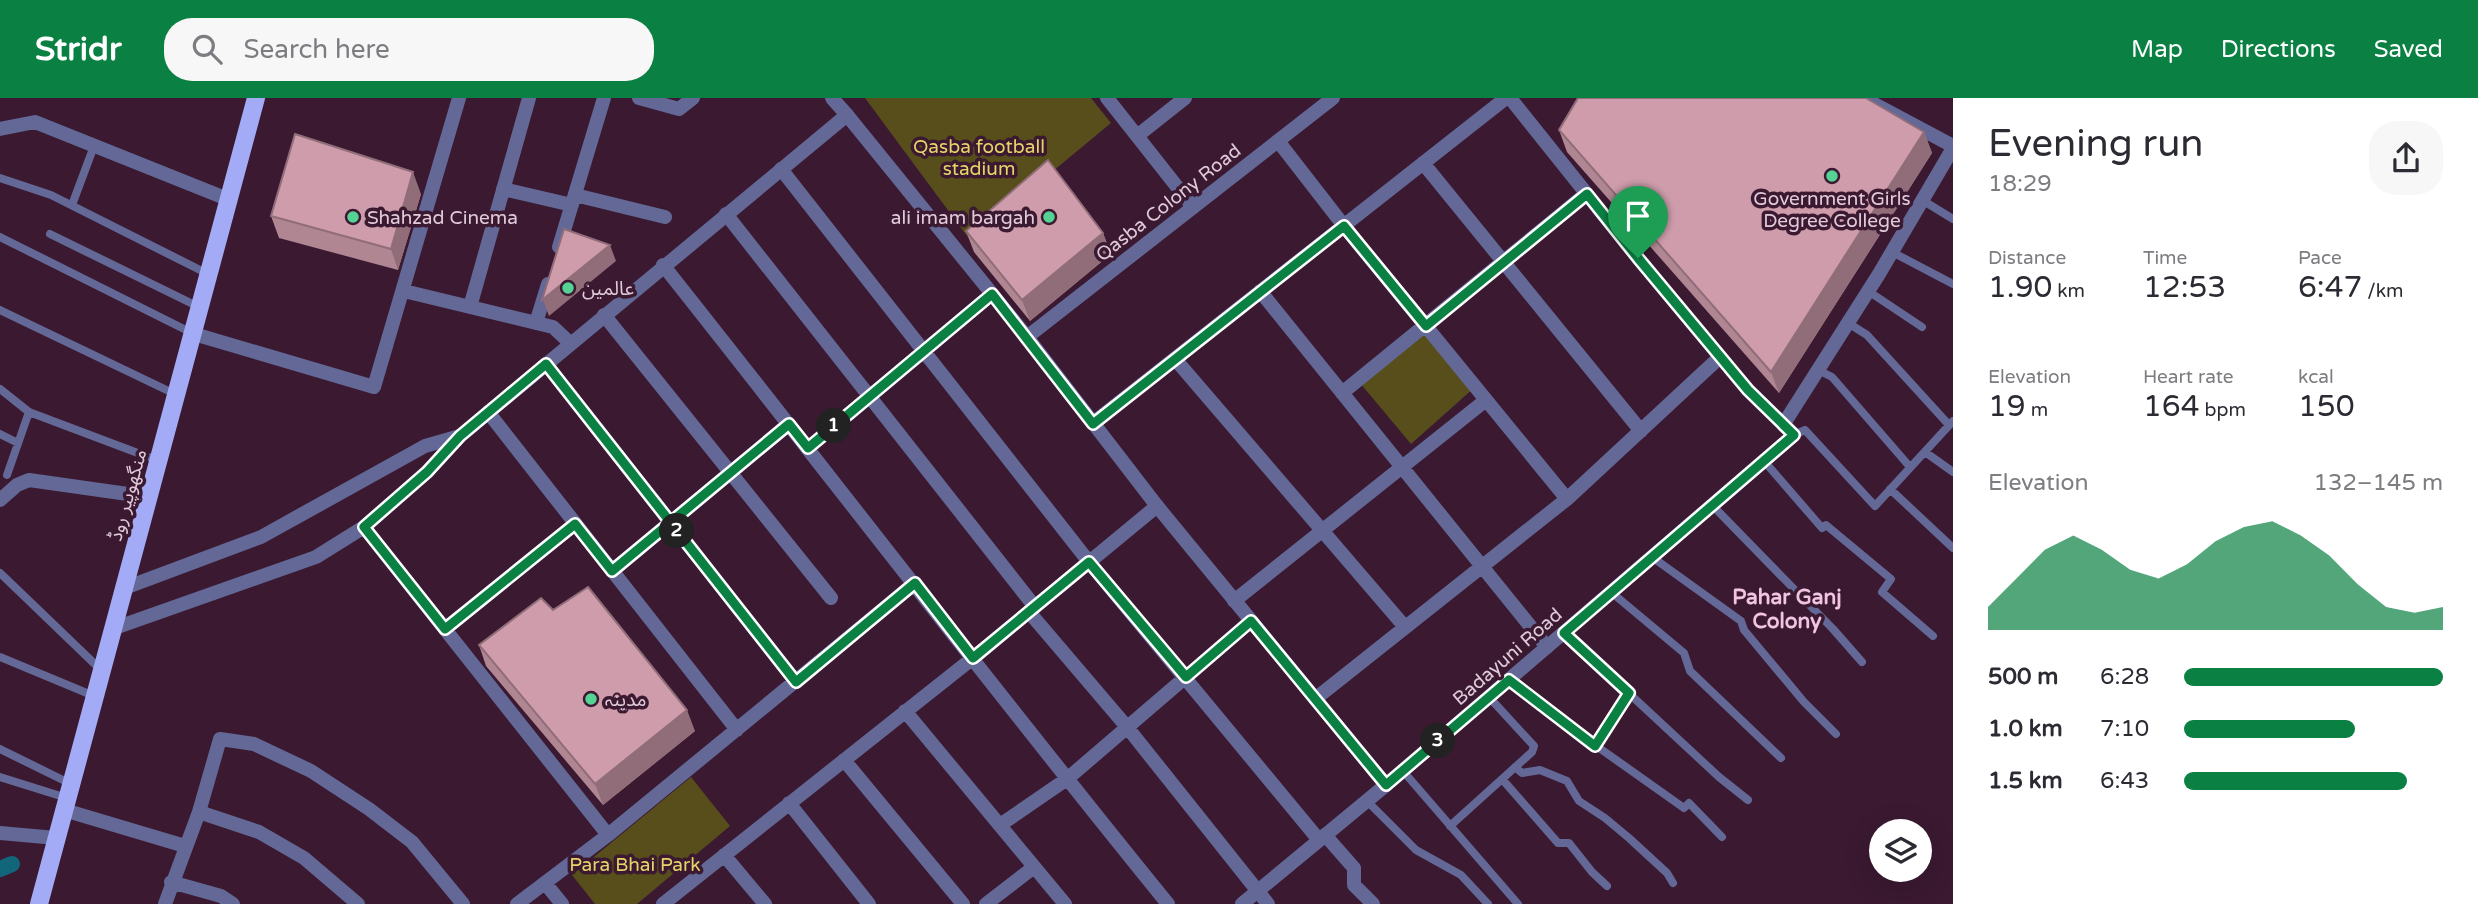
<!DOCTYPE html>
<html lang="en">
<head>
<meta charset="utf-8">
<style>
  :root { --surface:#fff; --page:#f7f7f7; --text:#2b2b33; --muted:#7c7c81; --accent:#0b8043 }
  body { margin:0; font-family:"Varela Round","Noto Sans Arabic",sans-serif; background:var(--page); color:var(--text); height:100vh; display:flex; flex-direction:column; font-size:26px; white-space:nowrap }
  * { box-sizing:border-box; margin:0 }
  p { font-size:23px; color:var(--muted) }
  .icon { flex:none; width:38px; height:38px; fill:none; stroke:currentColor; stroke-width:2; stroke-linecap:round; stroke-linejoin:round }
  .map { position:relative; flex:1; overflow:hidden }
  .details { display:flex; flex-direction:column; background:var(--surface); width:525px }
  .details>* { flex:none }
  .controls { position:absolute; left:1869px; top:721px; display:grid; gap:14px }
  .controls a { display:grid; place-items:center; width:63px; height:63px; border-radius:50%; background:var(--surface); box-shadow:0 7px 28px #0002; font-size:35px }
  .pin { position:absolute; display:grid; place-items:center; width:60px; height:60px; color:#fff; margin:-72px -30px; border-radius:50% 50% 50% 0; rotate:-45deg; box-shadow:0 0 7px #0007 }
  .pin .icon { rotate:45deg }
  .km { position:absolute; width:35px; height:35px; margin:-18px; border-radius:50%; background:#222; color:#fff; font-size:19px; line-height:35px; text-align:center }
  .round { display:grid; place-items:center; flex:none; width:74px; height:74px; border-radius:28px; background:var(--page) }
  .overview { display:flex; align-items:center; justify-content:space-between; height:119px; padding:0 35px }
  h1 { font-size:38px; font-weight:600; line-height:52px }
  .figures { display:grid; grid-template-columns:repeat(3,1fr); gap:10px; height:119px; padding:7px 35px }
  .figures div { display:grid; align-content:center }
  .figures b { font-size:30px; font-weight:600 }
  .figures small { font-size:19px; font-weight:400 }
  .figures p { font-size:19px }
  .chart { height:196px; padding:14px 35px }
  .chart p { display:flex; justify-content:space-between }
  .chart svg { width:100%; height:126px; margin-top:7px; fill:var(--accent); opacity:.7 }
  ul { padding:0 35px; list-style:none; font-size:23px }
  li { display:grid; grid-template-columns:112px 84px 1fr; align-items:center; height:52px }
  li i { height:18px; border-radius:9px; background:var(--accent) }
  header { display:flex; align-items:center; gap:42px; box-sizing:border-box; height:98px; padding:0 35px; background:var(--accent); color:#fff }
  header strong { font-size:33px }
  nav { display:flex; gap:38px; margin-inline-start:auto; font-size:24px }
  .search { width:490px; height:63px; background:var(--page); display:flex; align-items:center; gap:18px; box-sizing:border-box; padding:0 24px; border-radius:28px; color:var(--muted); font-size:26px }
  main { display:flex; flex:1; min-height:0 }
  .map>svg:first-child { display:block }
</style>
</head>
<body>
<header>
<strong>Stridr</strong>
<div class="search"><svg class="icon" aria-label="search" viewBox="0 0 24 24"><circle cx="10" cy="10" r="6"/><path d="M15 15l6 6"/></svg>Search here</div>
<nav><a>Map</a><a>Directions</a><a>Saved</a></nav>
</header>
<main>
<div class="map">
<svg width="1953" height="806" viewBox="0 0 1953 806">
  <rect width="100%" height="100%" fill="#3a1931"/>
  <path fill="#574e1c" d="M 865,0 L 1091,0 L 1111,25 L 970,142 Z
    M 1426,235 L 1475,289 L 1411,346 L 1360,285 Z
    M 691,679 L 730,728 L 637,806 L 595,806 L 572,777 Z"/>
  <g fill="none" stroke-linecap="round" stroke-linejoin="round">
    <path stroke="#12667a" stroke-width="16" d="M 0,771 L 12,766"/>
    <path stroke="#636896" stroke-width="8" d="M 0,80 L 51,97 L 210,177
      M 1922,102 L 1953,121
      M 72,107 L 94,48
      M 50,136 L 201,210
      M 0,139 L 192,235
      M 1892,154 L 1953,186
      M 1868,193 L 1922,229
      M 0,212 L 177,297
      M 1848,225 L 1867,237 L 1949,327
      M 1818,272 L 1832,279 L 1910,369
      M 0,291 L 29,314 L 159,363
      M 0,336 L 18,345
      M 1794,337 L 1805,332 L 1875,408 L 1953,323
      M 1925,354 L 1953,374
      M 1764,363 L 1822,430 L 1826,427 L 1891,481 L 1882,494 L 1933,538
      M 7,377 L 29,314
      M 1890,391 L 1953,450
      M 1712,407 L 1833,531 L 1862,564
      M 1652,459 L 1741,523 L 1744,532 L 1804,604 L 1836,636
      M 0,475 L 101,572
      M 1611,494 L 1684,555 L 1690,573 L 1781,660
      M 1564,535 L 1719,679 L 1748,702
      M 0,559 L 94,598
      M 1509,582 L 1595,647 L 1684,710 L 1689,705 L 1722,739
      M 1595,647 L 1629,595
      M 0,651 L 71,686
      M 1515,669 L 1522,675 L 1540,672 L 1567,683 L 1579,703 L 1605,720 L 1629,740 L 1667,775 L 1673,785
      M 1403,673 L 1518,806
      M 0,679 L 67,700
      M 1502,681 L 1558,745 L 1569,745 L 1592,774 L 1607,788
      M 1367,703 L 1416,752 L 1461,777 L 1488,806
      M 1450,728 L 1532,654 L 1534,648 L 1489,599"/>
    <path stroke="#636896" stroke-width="14" d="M 639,0 L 679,11 L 693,0
      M 832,0 L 847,17
      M 1107,0 L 1193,109
      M 1863,0 L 1953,48
      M 0,31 L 35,24 L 230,102
      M 1137,38 L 1185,0
      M 1278,43 L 1344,128 L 1567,401
      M 1423,65 L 1641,333
      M 781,71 L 1089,464 L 1319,742
      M 503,91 L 572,107
      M 575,97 L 665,119
      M 726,116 L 1035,509
      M 559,149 L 604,0
      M 663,167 C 832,380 997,596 1168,806
      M 404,193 L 553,229 L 570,245
      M 1260,193 L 1547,549
      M 470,209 L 529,0
      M 604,217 L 831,500
      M 536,225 L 548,186
      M 194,236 L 374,289 L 459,0
      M 1175,261 L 1405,529
      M 546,266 L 796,584
      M 1342,295 L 1586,96
      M 488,314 L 737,632
      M 1093,325 L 1506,0
      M 808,350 L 992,196
      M 0,402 L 17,387 L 29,382 L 149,399
      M 364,429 L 608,737
      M 612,473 L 789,326
      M 1234,503 L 1486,302
      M 1029,514 L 1127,629 L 1268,806
      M 112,531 L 316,459 L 364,429 L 427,374 L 460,338
      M 445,531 L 575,426
      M 1315,601 L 1567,401 L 1720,259
      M 905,613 L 1065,806
      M 844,662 L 963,806
      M 789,705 L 869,806
      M 64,712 L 185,748
      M 199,714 L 259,734 L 304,760 L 358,806
      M 1000,727 L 1067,681 L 1251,523
      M 0,735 L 56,740
      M 1325,737 L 1354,770 L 1354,787 L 1373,806
      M 724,757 L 765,806
      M 171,784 L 221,798 L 233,806
      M 545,785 L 562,806
      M 165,806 L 199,714 L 220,641 L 254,646 L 311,673 L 369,711 L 412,744 L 463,806
      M 517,806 L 608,737 L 915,485
      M 663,806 L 973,560 L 1157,408
      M 986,806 L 1034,769"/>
    <path stroke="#636896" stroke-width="14" d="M 1027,239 L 1333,0
      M 1783,327 L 1879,176 L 1953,50
      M 122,491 L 261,439 L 425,348 L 460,338 L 847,17 L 1027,239 L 1157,408 L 1386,687
      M 1242,806 L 1386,687 L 1794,337 L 1748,292 L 1638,160 L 1510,0"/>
    <path stroke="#a3abf7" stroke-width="18" d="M 39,806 L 256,0"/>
  </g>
  <path fill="#b18693" d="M 1559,32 L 1924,34 L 1932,55 L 1779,295 L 1567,54 Z
    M 421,96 L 398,172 L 279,140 L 271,118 Z
    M 966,133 L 1103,135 L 1111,156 L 1030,223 L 974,154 Z
    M 553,512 L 695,633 L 603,707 L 486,568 L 479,547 Z"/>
  <path fill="#906d78" d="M 1924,34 L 1932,55 L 1779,295 L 1771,274 Z
    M 413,74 L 421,96 L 398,172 L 391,151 Z
    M 1103,135 L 1111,156 L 1030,223 L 1022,202 Z
    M 610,147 L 616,163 L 549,218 L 543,202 Z
    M 687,612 L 695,633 L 603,707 L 595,686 Z"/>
  <path fill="#ce9cab" stroke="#906d78" stroke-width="2" d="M 1578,0 L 1866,0 L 1924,34 L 1771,274 L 1559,32 Z
    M 295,36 L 413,74 L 391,151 L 271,118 Z
    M 1048,62 L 1103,135 L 1022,202 L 966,133 Z
    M 564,131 L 610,147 L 542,202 Z
    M 588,489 L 687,612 L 595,686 L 479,547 L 541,500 L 553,512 Z"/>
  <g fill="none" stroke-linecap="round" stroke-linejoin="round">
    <g stroke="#fff" stroke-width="14">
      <path id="route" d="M 1638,160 L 1587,96 L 1426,228 L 1344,128 L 1093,326 L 992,196 L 808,350 L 789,326 C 730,375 671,424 612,473 L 575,426 L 445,531 L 364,429 L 427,374 L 460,338 L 546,266 L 796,584 L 915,485 L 973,560 L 1089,464 L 1186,579 L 1251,523 L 1386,687 L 1509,582 L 1595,648 L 1629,595 L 1564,535 L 1794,337 L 1748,292 L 1638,160"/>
    </g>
    <use href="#route" stroke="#0b8043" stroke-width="9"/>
  </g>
  <g fill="#55d395" stroke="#3a1931" stroke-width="2.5">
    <circle cx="1832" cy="78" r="7"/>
    <circle cx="353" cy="119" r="7"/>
    <circle cx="1049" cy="119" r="7"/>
    <circle cx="568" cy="190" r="7"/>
    <circle cx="591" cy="601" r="7"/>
  </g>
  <g text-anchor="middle" stroke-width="7" stroke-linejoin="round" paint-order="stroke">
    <g font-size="19" fill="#e7d368" stroke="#3a1931">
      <text x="979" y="55">Qasba football<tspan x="979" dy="22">stadium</tspan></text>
      <text x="635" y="773">Para Bhai Park</text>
    </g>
    <g font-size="19" fill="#e1cbda" stroke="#3a1931" text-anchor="start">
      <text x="1832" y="107" text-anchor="middle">Government Girls<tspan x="1832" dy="22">Degree College</tspan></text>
      <text x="367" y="126">Shahzad Cinema</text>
      <text x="1035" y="126" text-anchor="end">ali imam bargah</text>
      <text x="582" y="197">عالمین</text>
      <text x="605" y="608">مدینہ</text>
    </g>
    <g font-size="19" fill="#e1cbda" stroke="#3a1931">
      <text transform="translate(1168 104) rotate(-38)" y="7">Qasba Colony Road</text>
      <text transform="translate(127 397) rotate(-74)" y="7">منگھوپیر روڈ</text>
      <text transform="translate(1507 558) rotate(-41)" y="7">Badayuni Road</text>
    </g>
    <g font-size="21" font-weight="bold" fill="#f1c5e2" stroke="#3a1931">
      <text x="1787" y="506">Pahar Ganj<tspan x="1787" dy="24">Colony</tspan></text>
    </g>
  </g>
</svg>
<div class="controls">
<a><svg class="icon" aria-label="layers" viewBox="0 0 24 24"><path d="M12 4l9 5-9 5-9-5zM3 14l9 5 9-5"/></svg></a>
</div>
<div class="pin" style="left:1638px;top:160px;background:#1e9e55"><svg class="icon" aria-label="arrive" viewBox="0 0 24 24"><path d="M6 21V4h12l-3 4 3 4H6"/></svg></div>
<b class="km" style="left:834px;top:328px">1</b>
<b class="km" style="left:677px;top:433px">2</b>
<b class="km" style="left:1438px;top:643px">3</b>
</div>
<section class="details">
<div class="overview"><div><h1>Evening run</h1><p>18:29</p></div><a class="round"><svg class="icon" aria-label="share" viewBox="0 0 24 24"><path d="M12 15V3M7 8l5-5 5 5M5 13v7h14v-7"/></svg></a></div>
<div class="figures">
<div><p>Distance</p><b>1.90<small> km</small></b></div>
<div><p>Time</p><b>12:53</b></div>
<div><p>Pace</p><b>6:47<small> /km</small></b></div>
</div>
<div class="figures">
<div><p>Elevation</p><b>19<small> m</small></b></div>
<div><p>Heart rate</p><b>164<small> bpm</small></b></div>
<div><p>kcal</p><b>150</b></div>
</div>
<div class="chart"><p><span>Elevation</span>132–145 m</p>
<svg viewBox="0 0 160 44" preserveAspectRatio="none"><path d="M0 44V36L10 26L20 16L30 11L40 16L50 23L60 26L70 21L80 13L90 8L100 6L110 11L120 18L130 28L140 36L150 38L160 36V44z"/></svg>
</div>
<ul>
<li><b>500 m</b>6:28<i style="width:100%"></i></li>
<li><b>1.0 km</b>7:10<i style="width:66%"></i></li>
<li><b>1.5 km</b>6:43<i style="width:86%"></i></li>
</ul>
</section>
</main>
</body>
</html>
